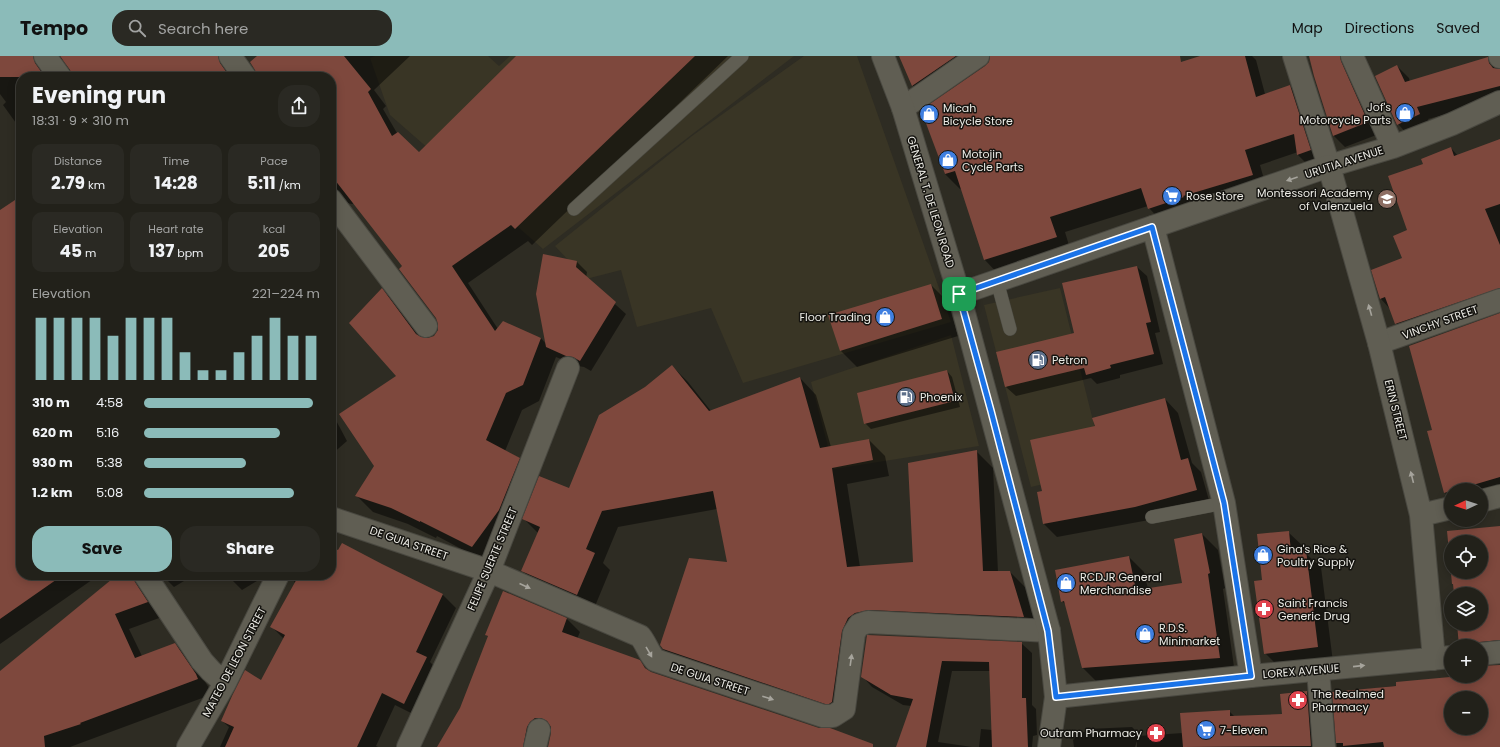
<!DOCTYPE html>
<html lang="en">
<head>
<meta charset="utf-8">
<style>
  :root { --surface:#22211a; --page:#2a2923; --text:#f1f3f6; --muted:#a2a3a2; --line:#3f3e39; --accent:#8bbbb9 }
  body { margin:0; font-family:Poppins,sans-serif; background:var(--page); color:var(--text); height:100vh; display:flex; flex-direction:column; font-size:15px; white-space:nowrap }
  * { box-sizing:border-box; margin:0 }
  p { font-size:13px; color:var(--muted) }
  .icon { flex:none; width:22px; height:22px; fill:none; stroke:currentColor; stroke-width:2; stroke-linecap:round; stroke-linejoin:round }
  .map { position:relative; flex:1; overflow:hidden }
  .side { position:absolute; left:16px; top:16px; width:320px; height:508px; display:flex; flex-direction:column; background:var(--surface); border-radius:16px; box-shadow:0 2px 10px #0003,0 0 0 1px var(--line) }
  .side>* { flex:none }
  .needle { width:26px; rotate:266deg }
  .buttons { position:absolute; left:1444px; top:427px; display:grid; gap:8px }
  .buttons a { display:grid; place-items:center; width:44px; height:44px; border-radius:50%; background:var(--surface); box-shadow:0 2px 10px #0003,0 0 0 1px var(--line); font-size:20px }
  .pin { position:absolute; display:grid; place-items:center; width:34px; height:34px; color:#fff; margin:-17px; border-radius:8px; box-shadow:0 2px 6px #0006 }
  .round { display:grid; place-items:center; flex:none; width:42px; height:42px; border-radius:16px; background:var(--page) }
  .overview { display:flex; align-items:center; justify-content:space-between; height:68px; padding:0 16px }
  h1 { font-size:22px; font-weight:700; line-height:30px }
  .metrics { display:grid; grid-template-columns:repeat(3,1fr); gap:6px; height:68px; padding:4px 16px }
  .metrics div { display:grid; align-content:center; border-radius:10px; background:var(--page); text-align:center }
  .metrics b { font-size:17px; font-weight:700 }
  .metrics small { font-size:11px; font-weight:400 }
  .metrics p { font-size:11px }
  .chart { height:112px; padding:8px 16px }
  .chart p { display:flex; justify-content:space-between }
  .chart svg { width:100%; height:72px; margin-top:4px; stroke:var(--accent); stroke-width:6 }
  .button { display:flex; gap:8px; margin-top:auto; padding:8px 16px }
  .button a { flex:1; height:46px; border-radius:16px; background:var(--accent); color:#111; font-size:16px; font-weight:700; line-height:46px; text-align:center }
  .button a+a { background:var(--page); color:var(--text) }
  ul { padding:0 16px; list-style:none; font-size:13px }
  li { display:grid; grid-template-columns:64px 48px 1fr; align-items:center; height:30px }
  li i { height:10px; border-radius:5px; background:var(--accent) }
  header { display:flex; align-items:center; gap:24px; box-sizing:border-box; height:56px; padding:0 20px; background:var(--accent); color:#111 }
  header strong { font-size:19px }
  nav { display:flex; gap:22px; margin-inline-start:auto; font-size:14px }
  .search { width:280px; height:36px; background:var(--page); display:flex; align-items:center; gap:10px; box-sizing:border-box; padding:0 14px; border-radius:16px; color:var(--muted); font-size:15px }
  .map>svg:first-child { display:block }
</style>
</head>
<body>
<header>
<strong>Tempo</strong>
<div class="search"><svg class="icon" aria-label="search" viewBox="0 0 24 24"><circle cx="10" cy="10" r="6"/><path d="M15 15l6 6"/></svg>Search here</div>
<nav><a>Map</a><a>Directions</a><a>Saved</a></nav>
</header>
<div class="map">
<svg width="1500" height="691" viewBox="0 0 1500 691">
  <rect width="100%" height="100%" fill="#2e2c23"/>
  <path fill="#393525" d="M 375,0 L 488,0 L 499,10 L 510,0 L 794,0 L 543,193 L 390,59 L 370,2 Z
    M 804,0 L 857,0 L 951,266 L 743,327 L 711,252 L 637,271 L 621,214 L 586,223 L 555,190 L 692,80 Z
    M 1060,232 L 1105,413 L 1031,431 L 984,249 Z
    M 951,279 L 979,390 L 834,413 L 811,326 Z"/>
  <path fill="#0007" fill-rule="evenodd" d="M 0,0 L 227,0 L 235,21 L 73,21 L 64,4 L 61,3 L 54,6 L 50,21 L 21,21 L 21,74 L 3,49 L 6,46 L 0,38 Z
    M 263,0 L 410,0 L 374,34 L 386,50 L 383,53 L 397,77 L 419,98 L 518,0 L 728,0 L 532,189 L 528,185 L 468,227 L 498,273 L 541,282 L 546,288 L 577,206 L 587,216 L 586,222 L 626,258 L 591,315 L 584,311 L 578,310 L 556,301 L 539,345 L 522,354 L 505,395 L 519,402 L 535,419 L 488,507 L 437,480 L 436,482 L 408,468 L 373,456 L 357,440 L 375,410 L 397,320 L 382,233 L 398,250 L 423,283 L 427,283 L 434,281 L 438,276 L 439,269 L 437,262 L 404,210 L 355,147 L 352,148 L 347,147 L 331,161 L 331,21 L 275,21 Z
    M 900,0 L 1180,0 L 1165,12 L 1203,0 L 1252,0 L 1256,4 L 1265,38 L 1290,30 L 1305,45 L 1325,109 L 1313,114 L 1298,99 L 1298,96 L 1260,109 L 1267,134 L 1163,167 L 1149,152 L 1148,150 L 1065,176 L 1071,196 L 999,219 L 985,204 L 962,132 L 960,133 L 945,118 L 923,55 L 986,11 L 990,6 L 991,3 L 986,4 L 928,44 L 913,30 Z
    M 1310,0 L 1350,0 L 1379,78 L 1345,91 L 1333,79 Z
    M 1487,2 L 1500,14 L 1500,44 L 1428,63 L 1431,70 L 1409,80 L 1398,68 L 1397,10 L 1409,22 L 1410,26 Z
    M 1500,84 L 1500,249 L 1410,281 L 1396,267 L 1390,253 L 1381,243 L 1373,215 L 1403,203 L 1408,175 L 1424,108 L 1451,92 L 1458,100 Z
    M 21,151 L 21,519 L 99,519 L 0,588 L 0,155 Z
    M 1137,211 L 1147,220 L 1160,276 L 1155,277 L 1163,308 L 1120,319 L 1120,322 L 1097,328 L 1091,322 L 1016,340 L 1006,331 L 1075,278 Z
    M 931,229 L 948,246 L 958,280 L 857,311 L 840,294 Z
    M 1500,258 L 1500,438 L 1481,434 L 1451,434 L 1451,442 L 1445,437 L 1428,376 L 1433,375 Z
    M 672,310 L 688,326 L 711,355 L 800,322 L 816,339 L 831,391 L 869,384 L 885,400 L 889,420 L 847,428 L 860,511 L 914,507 L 977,396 L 993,412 L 998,516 L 1010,516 L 1026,532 L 1039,577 L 885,569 L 864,578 L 848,662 L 680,609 L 663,593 L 728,507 L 717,453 L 618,471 L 603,507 L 610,514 L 593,555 L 539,531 L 523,515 L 538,477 L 524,463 L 570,434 L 646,332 Z
    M 947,315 L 952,321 L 960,351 L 871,373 L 865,367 Z
    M 1165,343 L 1178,357 L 1192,407 L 1201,416 L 1210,448 L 1149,464 L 1057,481 L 1044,468 L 1038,437 L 1043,436 L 1096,370 Z
    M 331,355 L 347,385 L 331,399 Z
    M 1500,471 L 1500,596 L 1481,590 L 1460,590 L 1458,568 L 1481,568 L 1481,538 L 1455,538 L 1452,516 L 1481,516 L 1481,486 L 1451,486 L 1451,504 L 1448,476 Z
    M 1288,476 L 1304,491 L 1304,496 L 1321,511 L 1333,606 L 1280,612 L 1265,597 L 1263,525 Z
    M 1202,478 L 1218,494 L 1225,532 L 1223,533 L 1235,618 L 1098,627 L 1083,612 L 1066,549 L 1062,545 L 1129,501 L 1144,516 L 1148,533 L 1184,528 Z
    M 331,488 L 335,494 L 382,509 L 443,539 L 456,552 L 430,606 L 439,615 L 417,660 L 395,649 L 376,690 L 378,691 L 220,691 L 229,671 L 222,665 L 261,626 L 284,583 L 272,571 L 296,527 L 294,526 L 297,519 L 331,519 Z
    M 118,519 L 194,519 L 174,531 L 165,522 L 160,521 L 153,523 L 162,561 L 129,573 L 142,600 L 175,588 L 190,603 L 213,638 L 70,691 L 0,691 L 0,616 Z
    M 227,519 L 267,519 L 242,534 Z
    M 503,536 L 567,563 L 580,576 L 577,583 L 639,605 L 651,617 L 847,691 L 549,691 L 552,674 L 549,674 L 538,691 L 439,691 L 461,653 L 489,581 L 486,579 Z
    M 1021,587 L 1032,597 L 1032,649 L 1036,653 L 1037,679 L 1033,680 L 1032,691 L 979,691 L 981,673 L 992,674 L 990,615 L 952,615 L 938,686 L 972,691 L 897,691 L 911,650 L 903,649 L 872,631 L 862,620 Z
    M 1500,610 L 1500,691 L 1337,691 L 1333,637 L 1481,620 L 1481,611 ZM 1451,642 L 1481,642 L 1481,672 L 1451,672 Z
    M 1307,636 L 1319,648 L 1322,691 L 1137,691 L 1137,685 L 1135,691 L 1074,691 L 1073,684 L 1079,677 L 1088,675 L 1087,673 L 1132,671 L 1139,678 L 1138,680 L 1183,677 L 1229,655 L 1235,661 L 1283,659 Z"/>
  <path fill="#7e483d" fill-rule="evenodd" d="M 0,0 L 33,0 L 35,7 L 45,21 L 0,21 Z
    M 60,0 L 218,0 L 220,7 L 230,21 L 72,21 L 70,14 Z
    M 257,0 L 344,0 L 371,33 L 368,36 L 392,80 L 398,76 L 419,96 L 516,0 L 695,0 L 515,173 L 511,169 L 452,210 L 495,275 L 503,265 L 541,282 L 523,329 L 506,337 L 486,384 L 520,402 L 499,454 L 472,491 L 420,465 L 420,466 L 391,452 L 355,440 L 374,410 L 339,358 L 396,320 L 349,267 L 382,232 L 416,278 L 421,281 L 428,282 L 434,280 L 438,274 L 438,268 L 436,262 L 399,213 L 402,210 L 331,119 L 331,21 L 257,21 L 255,14 L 250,6 Z
    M 899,0 L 956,0 L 912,30 Z
    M 990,0 L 1180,0 L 1181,6 L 1200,0 L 1245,0 L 1256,41 L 1290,29 L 1311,94 L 1297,99 L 1294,78 L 1245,94 L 1253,119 L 1183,140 L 1184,141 L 1148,153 L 1141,132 L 1050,161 L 1057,181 L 984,204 L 955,115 L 945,118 L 921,54 L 985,10 L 989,6 Z
    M 1309,0 L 1340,0 L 1341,5 L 1368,66 L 1333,80 L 1314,20 Z
    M 1488,1 L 1489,7 L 1493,12 L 1500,13 L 1500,30 L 1417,51 L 1420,58 L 1397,69 L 1375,20 L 1397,9 L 1405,26 Z
    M 1500,83 L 1500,148 L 1485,153 L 1500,189 L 1500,232 L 1395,268 L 1385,241 L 1380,243 L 1371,214 L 1402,202 L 1393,180 L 1407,174 L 1388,120 L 1423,108 L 1421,103 L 1451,91 L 1454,100 Z
    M 21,140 L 21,519 L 63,519 L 0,563 L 0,154 Z
    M 543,198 L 577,205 L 576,211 L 616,246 L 580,305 L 573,301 L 566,300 L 546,291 L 536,238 Z
    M 1137,210 L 1151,266 L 1146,267 L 1154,298 L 1110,309 L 1111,312 L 1086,319 L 1084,312 L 1005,331 L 996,296 L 1074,277 L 1062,227 Z
    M 931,228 L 942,263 L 840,295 L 828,259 Z
    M 1500,257 L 1500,421 L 1456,434 L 1451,434 L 1451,435 L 1444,437 L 1427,375 L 1432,374 L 1409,290 Z
    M 672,309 L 709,355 L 800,321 L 820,392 L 869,383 L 873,404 L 832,412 L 847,511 L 913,506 L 908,407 L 977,394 L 983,515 L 1010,515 L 1024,561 L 869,554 L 855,557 L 848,562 L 842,575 L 832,646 L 829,648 L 825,648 L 663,593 L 660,589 L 689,502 L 727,506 L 713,435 L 602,455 L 586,493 L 595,497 L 577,539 L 521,515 L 540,471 L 522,463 L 539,420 L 569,432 L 599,359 L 645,331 Z
    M 947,314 L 955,345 L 864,368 L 857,337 Z
    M 1165,342 L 1181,404 L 1188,402 L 1197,434 L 1135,451 L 1043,468 L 1037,436 L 1042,435 L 1030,384 L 1095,370 L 1092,362 Z
    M 1500,470 L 1500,584 L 1480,586 L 1472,590 L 1459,590 L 1457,568 L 1481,568 L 1481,538 L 1454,538 L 1453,528 L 1452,528 L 1447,475 ZM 1451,486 L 1481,486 L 1481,516 L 1451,516 Z
    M 1289,475 L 1291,496 L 1306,494 L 1318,591 L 1264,598 L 1254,525 L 1262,524 L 1257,478 Z
    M 1202,477 L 1210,517 L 1208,518 L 1220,602 L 1082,612 L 1064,545 L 1061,546 L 1055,514 L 1129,500 L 1136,534 L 1182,527 L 1174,483 Z
    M 342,487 L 382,508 L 443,538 L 416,596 L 427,601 L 404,648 L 382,637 L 357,691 L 225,691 L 234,671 L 221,665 L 232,640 L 245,614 L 261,624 L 285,579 L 270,571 L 299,519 L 331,519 L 331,491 L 338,494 Z
    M 117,519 L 133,519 L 135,526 L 148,546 L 115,558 L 135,602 L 175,587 L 196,618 L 198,623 L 80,667 L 81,668 L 44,680 L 45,691 L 0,691 L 0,615 Z
    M 503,535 L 567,562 L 562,576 L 640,604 L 645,612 L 651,616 L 819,672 L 830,672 L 873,688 L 873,691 L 548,691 L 551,677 L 551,671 L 547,665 L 541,662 L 535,662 L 530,666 L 527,671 L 523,691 L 437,691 L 460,652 L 488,580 L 485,579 Z
    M 867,579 L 1022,586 L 1022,642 L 1026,642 L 1028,691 L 992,691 L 989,606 L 942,605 L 926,691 L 896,691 L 913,643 L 891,639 L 861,621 Z
    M 1500,609 L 1500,691 L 1384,691 L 1383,686 L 1343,690 L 1343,687 L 1336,687 L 1332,636 L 1396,630 L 1396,626 L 1450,621 L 1450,619 L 1481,620 L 1481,610 ZM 1451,642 L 1481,642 L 1481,672 L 1451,672 Z
    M 1307,635 L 1311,690 L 1183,691 L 1180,657 L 1230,654 L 1230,660 L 1282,658 L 1280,638 Z"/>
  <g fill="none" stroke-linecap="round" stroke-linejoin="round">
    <g stroke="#494840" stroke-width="14">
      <path id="service" d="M 574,153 L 742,0
        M 997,225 L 1010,273
        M 1152,461 L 1224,447"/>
    </g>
    <g stroke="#494840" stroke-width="24">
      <path id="minor" d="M 45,0 L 60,21
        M 230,0 L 245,21
        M 1294,0 L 1329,110 L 1393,91 L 1452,68 L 1500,46
        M 1352,0 L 1393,91
        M 1500,0 L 1500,1
        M 903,52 L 978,0
        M 331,144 L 426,270
        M 1153,171 L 1224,447 L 1251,620
        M 1379,287 L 1500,244
        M 331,462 L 489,515 L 640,580 C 646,587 648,596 655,604 L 823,660 L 833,660 L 844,653 L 854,577 L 859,569 L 868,566 L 1049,575
        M 145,519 L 202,605 L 211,615 L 225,627
        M 1318,614 L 1324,691
        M 188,691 L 225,627 L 278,519
        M 408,691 L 489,515 L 568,312
        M 535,691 L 539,674"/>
    </g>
    <g stroke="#494840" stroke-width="24">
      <path id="tertiary" d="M 959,238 L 1329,110 L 1379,287 L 1421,459 L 1434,603
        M 1481,445 L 1500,440
        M 1421,459 L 1451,452
        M 1481,598 L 1500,596
        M 1056,641 L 1251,620 L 1451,601"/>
    </g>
    <g stroke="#494840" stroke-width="24">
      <path id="secondary" d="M 883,0 L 903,52 L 959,238 L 1049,575 L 1056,641 L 1049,691"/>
    </g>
    <use href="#service" stroke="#605e53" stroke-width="13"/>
    <use href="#minor" stroke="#605e53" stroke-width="22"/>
    <use href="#tertiary" stroke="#605e53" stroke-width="22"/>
    <use href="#secondary" stroke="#605e53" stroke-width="22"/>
  </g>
  <defs><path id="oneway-solid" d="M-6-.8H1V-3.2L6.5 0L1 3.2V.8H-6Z"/></defs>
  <g fill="#a6a49c">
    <use href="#oneway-solid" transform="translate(1292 123) rotate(161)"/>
    <use href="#oneway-solid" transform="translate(1370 254) rotate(-106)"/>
    <use href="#oneway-solid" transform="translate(1412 421) rotate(-104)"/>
    <use href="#oneway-solid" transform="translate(525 530) rotate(24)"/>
    <use href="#oneway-solid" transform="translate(649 596) rotate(60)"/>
    <use href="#oneway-solid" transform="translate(851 604) rotate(-82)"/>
    <use href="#oneway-solid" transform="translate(1359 610) rotate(-6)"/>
    <use href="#oneway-solid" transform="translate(768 642) rotate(18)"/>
  </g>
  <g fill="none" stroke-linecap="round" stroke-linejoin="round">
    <g stroke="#fff" stroke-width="8">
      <path id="route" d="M 1152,171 L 1224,447 L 1251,620 L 1056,641 L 1048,575 L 991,355 L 959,238 Z"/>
    </g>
    <use href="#route" stroke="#1a73e8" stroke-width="5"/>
  </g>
  <defs>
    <g id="shop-disc" transform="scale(1)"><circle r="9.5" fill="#3f7fe0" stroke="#151410"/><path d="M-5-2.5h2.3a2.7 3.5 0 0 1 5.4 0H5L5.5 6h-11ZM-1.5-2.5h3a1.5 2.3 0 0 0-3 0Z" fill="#fff"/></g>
    <g id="supermarket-disc" transform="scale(1)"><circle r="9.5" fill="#3f7fe0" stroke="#151410"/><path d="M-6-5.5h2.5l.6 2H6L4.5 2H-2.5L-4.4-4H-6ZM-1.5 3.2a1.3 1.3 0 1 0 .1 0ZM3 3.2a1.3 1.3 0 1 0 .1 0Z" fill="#fff"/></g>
    <g id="school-disc" transform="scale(1)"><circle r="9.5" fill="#8d6e63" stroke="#151410"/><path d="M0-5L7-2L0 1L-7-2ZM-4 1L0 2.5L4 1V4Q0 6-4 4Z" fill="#fff"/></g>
    <g id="fuel-disc" transform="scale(1)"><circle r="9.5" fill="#5c6f8a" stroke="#151410"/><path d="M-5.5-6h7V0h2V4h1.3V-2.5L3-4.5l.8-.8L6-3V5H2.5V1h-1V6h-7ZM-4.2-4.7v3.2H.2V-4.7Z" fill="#fff"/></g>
    <g id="pharmacy-disc" transform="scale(1)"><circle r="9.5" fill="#e0444e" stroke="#151410"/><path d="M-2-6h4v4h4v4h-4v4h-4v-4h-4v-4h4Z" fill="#fff"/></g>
  </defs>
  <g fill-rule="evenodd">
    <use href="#shop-disc" x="1405" y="57"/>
    <use href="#shop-disc" x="929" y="58"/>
    <use href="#shop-disc" x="948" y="104"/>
    <use href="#supermarket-disc" x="1172" y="140"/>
    <use href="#school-disc" x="1387" y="143"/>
    <use href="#shop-disc" x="885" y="261"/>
    <use href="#fuel-disc" x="1038" y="304"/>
    <use href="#fuel-disc" x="906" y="341"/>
    <use href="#shop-disc" x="1263" y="499"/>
    <use href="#shop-disc" x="1066" y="527"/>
    <use href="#pharmacy-disc" x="1264" y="553"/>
    <use href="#shop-disc" x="1145" y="578"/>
    <use href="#pharmacy-disc" x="1298" y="644"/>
    <use href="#supermarket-disc" x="1206" y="674"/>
    <use href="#pharmacy-disc" x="1156" y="677"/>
  </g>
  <g text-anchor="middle" stroke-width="3" stroke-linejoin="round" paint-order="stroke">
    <g font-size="11" fill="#ecebe5" stroke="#151410" text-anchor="start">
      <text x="1391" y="55" text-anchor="end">Jof's<tspan x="1391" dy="13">Motorcycle Parts</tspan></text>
      <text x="943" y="56">Micah<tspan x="943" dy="13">Bicycle Store</tspan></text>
      <text x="962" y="102">Motojin<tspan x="962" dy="13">Cycle Parts</tspan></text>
      <text x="1373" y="141" text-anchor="end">Montessori Academy<tspan x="1373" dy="13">of Valenzuela</tspan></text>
      <text x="1186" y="144">Rose Store</text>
      <text x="871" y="265" text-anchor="end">Floor Trading</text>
      <text x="1052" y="308">Petron</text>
      <text x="920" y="345">Phoenix</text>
      <text x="1277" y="497">Gina's Rice &amp;<tspan x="1277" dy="13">Poultry Supply</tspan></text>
      <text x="1080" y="525">RCDJR General<tspan x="1080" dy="13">Merchandise</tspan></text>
      <text x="1278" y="551">Saint Francis<tspan x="1278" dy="13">Generic Drug</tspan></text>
      <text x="1159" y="576">R.D.S.<tspan x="1159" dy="13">Minimarket</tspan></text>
      <text x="1312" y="642">The Realmed<tspan x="1312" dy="13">Pharmacy</tspan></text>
      <text x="1220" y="678">7-Eleven</text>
      <text x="1142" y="681" text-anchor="end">Outram Pharmacy</text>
    </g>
    <g font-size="11" fill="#ecebe5" stroke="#151410">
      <text transform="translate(1344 106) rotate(-18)" y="4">URUTIA AVENUE</text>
      <text transform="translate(931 146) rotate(73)" y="4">GENERAL T. DE LEON ROAD</text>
      <text transform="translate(1440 266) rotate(-20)" y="4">VINCHY STREET</text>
      <text transform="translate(1396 354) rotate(76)" y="4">ERIN STREET</text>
      <text transform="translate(409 487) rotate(19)" y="4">DE GUIA STREET</text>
      <text transform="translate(492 503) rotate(-67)" y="4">FELIPE SUERTE STREET</text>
      <text transform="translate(234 606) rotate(-62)" y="4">MATEO DE LEON STREET</text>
      <text transform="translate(1301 615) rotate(-5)" y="4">LOREX AVENUE</text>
      <text transform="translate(710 623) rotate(18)" y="4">DE GUIA STREET</text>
    </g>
  </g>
</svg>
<div class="buttons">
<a><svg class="needle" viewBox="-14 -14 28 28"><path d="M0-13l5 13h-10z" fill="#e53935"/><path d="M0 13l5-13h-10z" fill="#a2a3a2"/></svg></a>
<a><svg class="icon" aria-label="locate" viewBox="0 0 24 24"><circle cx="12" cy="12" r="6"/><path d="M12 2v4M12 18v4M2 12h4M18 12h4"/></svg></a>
<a><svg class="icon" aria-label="layers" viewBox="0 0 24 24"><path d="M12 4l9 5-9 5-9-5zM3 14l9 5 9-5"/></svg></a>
<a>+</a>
<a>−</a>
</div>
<div class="pin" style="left:959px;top:238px;background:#1e9e55"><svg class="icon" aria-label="arrive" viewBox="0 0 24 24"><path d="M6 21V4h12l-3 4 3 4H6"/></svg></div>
<section class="side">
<div class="overview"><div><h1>Evening run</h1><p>18:31 · 9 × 310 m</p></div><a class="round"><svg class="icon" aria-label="share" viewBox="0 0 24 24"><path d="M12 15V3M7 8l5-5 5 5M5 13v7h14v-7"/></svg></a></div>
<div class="metrics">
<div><p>Distance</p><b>2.79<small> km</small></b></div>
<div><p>Time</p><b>14:28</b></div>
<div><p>Pace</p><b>5:11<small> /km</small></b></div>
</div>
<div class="metrics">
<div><p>Elevation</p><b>45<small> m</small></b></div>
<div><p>Heart rate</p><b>137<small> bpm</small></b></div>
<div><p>kcal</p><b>205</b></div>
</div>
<div class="chart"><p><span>Elevation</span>221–224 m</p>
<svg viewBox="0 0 160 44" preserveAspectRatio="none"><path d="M5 44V6M15 44V6M25 44V6M35 44V6M45 44V17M55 44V6M65 44V6M75 44V6M85 44V27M95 44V38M105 44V38M115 44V27M125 44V17M135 44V6M145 44V17M155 44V17"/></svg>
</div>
<ul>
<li><b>310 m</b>4:58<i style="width:96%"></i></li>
<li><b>620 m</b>5:16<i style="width:77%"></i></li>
<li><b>930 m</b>5:38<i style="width:58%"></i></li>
<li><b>1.2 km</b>5:08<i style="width:85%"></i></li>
</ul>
<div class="button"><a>Save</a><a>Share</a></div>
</section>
</div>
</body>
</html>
